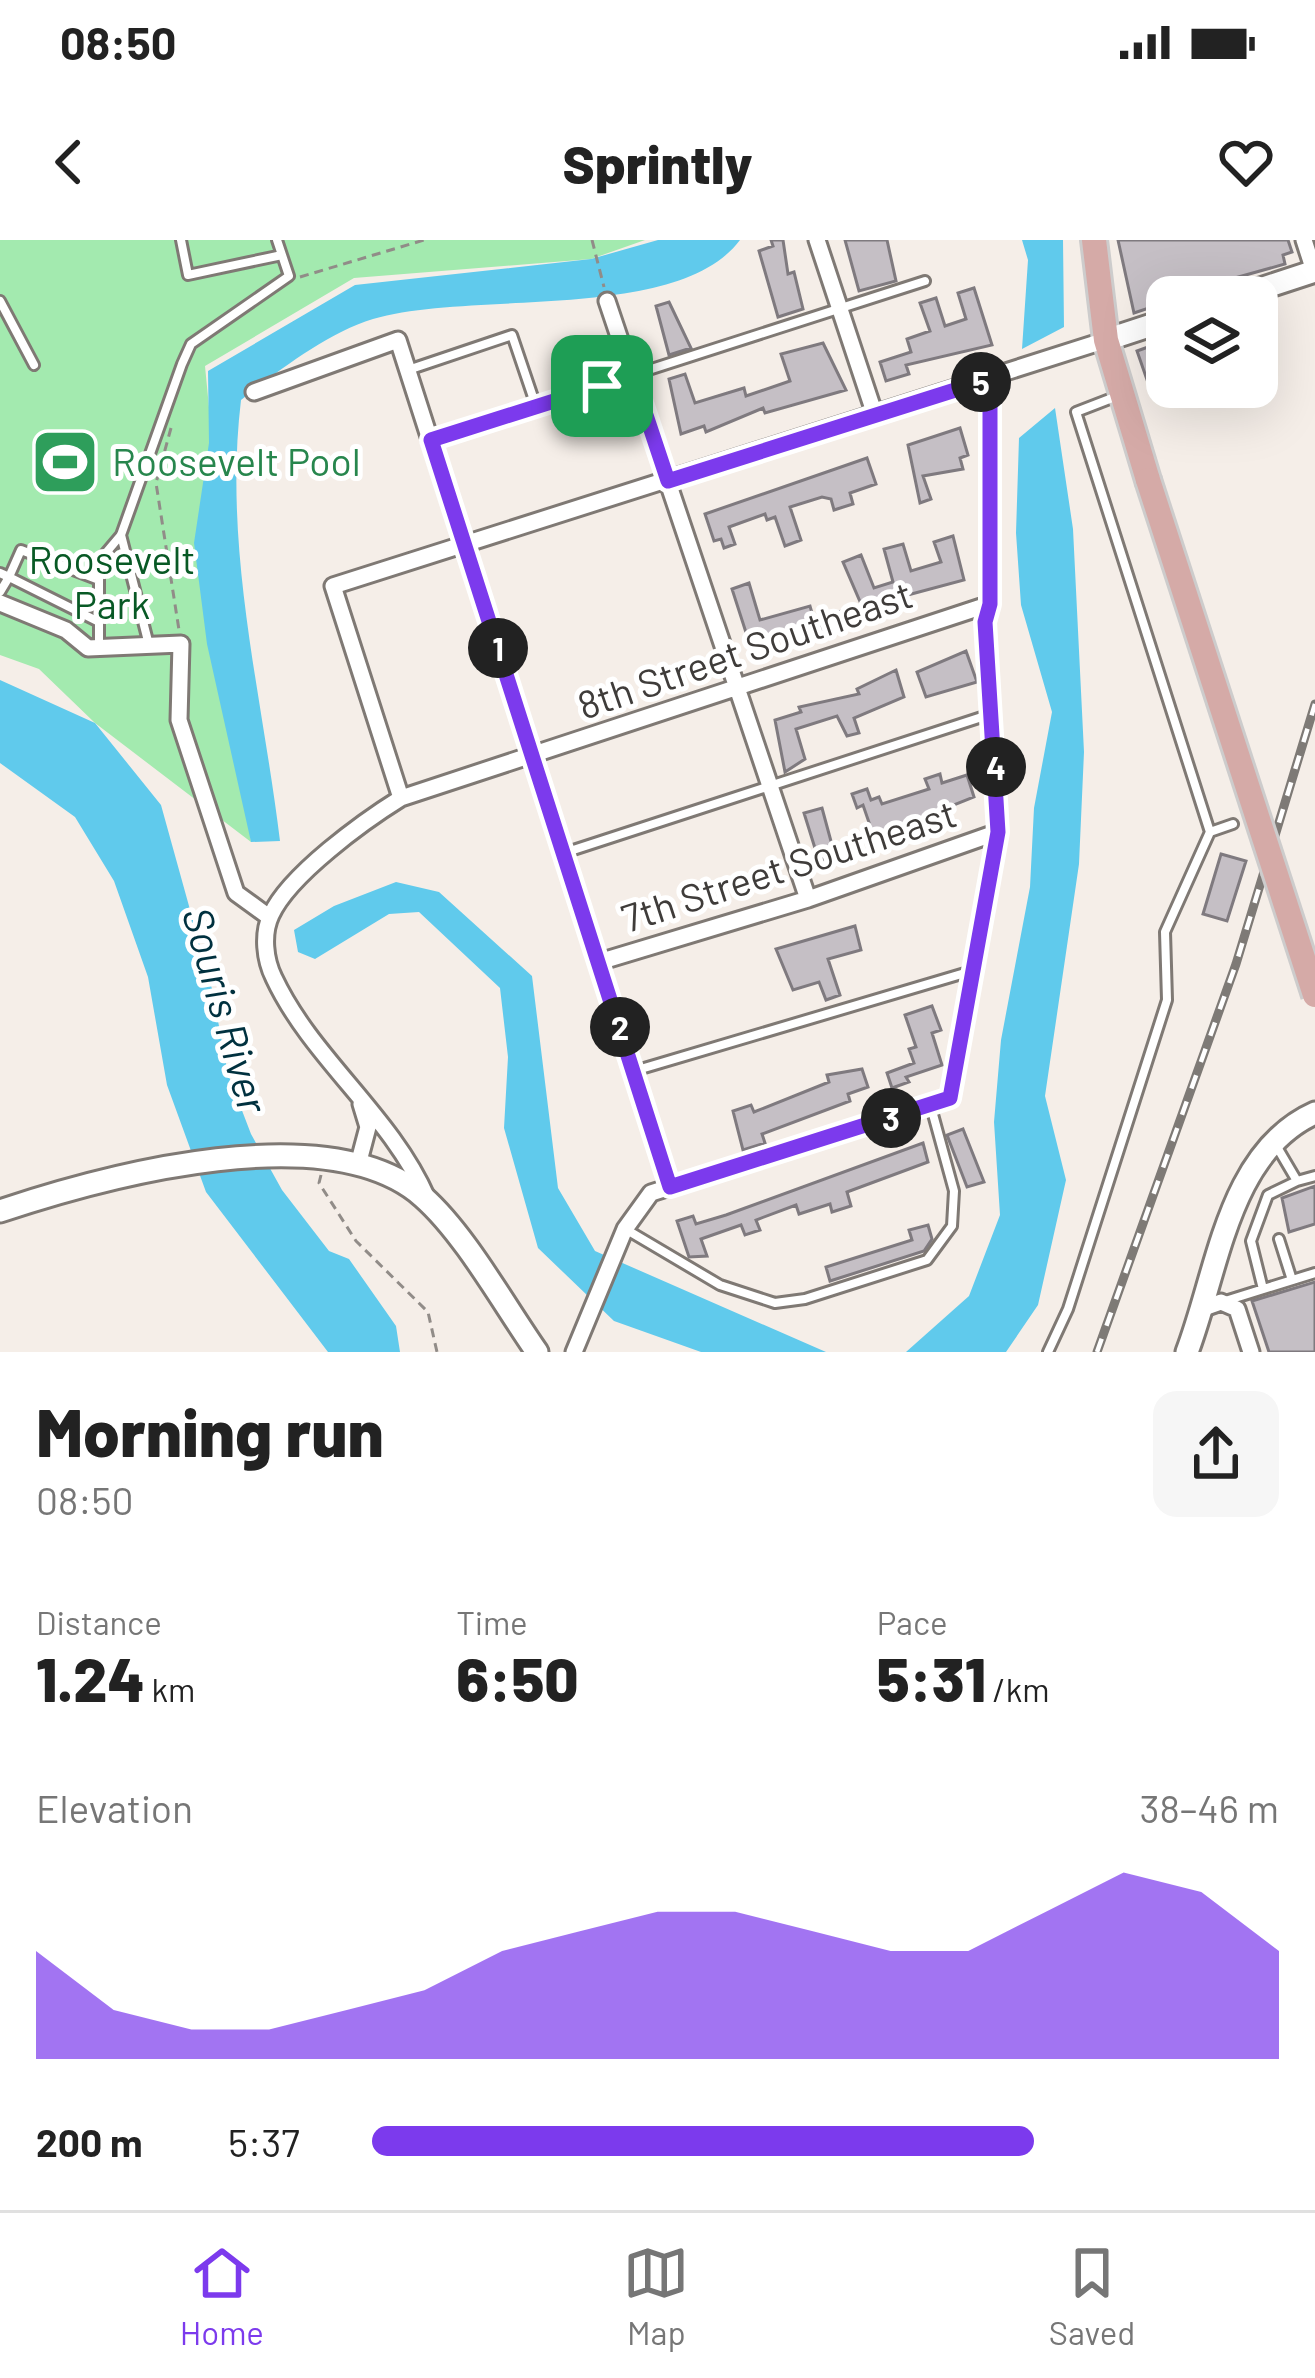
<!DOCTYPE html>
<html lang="en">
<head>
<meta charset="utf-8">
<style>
  :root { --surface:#fff; --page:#f6f6f6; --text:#222; --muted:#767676; --line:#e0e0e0; --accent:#7c3aed }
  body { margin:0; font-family:Barlow,sans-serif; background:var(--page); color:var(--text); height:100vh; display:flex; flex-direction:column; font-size:45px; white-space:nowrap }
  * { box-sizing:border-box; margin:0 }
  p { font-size:39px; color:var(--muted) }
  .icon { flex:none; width:66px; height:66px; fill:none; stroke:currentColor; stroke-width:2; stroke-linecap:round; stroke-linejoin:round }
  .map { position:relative; height:1112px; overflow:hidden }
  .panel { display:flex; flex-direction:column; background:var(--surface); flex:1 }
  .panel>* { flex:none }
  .tools { position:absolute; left:1146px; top:36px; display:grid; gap:24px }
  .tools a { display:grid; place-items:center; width:132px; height:132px; border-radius:24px; background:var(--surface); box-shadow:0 12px 48px #0002; font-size:60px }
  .pin { position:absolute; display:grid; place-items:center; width:102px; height:102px; color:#fff; margin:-51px; border-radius:24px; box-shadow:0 6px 18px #0006 }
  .km { position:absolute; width:60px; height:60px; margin:-30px; border-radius:50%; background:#222; color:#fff; font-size:33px; line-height:60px; text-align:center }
  .round { display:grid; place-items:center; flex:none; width:126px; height:126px; border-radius:24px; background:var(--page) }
  .overview { display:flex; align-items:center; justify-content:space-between; height:204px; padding:0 36px }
  h1 { font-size:66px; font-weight:800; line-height:90px }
  .metrics { display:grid; grid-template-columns:repeat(3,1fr); gap:18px; height:204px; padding:12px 36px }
  .metrics div { display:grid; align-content:center }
  .metrics b { font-size:60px; font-weight:800 }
  .metrics small { font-size:33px; font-weight:400 }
  .metrics p { font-size:33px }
  .chart { height:336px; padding:24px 36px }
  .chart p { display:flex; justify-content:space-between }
  .chart svg { width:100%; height:216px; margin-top:12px; fill:var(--accent); opacity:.7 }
  ul { padding:0 36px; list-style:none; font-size:39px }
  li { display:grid; grid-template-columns:192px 144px 1fr; align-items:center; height:90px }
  li i { height:30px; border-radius:15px; background:var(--accent) }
  .status { display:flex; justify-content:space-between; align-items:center; height:84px; padding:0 60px; background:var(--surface); direction:ltr }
  .status svg { height:33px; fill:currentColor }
  header { display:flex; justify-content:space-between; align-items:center; height:156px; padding:0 36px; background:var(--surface); font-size:54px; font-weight:800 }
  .tabs { display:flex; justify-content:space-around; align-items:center; height:168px; border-top:3px solid var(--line); background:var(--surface); font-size:33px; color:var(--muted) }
  .tabs a { display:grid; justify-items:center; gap:6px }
  .tabs .on { color:var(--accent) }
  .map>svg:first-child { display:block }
</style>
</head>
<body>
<div class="status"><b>08:50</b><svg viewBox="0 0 49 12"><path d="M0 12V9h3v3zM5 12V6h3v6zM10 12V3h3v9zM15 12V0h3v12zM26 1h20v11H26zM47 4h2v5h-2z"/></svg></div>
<header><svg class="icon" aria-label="back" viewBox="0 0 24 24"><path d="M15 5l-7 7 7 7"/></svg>Sprintly<svg class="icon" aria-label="heart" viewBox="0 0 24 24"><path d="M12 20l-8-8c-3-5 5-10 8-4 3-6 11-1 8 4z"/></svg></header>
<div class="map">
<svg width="1315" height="1112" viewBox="0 0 1315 1112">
  <rect width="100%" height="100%" fill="#f5eee8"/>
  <path fill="#a3eaaf" d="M 0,0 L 645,0 L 591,19 L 354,38 L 205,126 L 251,602 L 95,483 L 39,429 L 0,415 Z"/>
  <path fill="#60caec" d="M 658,0 L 740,0 C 678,83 470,50 373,79 C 327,93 278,131 241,160 C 223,310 262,453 280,601 L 251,602 L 207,404 L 194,303 L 209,203 L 208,131 L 355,45 L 591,19 Z
    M 1022,0 L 1063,0 L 1064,87 L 1022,109 L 1028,20 Z
    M 1055,168 L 1073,289 L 1084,512 L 1079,624 L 1045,856 L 1066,940 L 1038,1065 L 1006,1112 L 906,1112 L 969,1056 L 1000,975 L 994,882 L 1001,800 L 1030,647 L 1034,568 L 1052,472 L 1021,365 L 1016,293 L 1019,198 Z
    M 0,440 L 95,483 L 161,565 L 212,749 L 228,834 L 251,894 L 282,950 L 329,1011 L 349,1019 L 396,1086 L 400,1112 L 328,1112 L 206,952 L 167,845 L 148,737 L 114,641 L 75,577 L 0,523 Z
    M 396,642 L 439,652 L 532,736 L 558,948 L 595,1011 L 826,1112 L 701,1112 L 614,1081 L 538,1008 L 504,888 L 508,817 L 500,748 L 419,672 L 389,674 L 315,719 L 298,712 L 294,690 L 334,666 Z"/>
  <path fill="#c5bfc5" stroke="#7f7a7f" stroke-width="3" d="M 771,0 L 783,0 L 788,34 L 794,32 L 803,69 L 778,77 L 759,11 L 773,6 Z
    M 845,0 L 887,0 L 896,41 L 859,51 Z
    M 1118,0 L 1288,0 L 1292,12 L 1283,15 L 1285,24 L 1167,57 L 1167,62 L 1134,73 Z
    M 974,48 L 992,105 L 906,125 L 909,134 L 886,141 L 880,122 L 911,112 L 907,99 L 930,91 L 920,63 L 936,58 L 945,86 L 966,79 L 958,53 Z
    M 669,62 L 691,108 L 669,115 L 656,66 Z
    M 823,103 L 846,150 L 765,173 L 763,168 L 706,192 L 704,186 L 681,194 L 669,139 L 685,134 L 695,163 L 744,148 L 746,156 L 790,141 L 781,114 Z
    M 1159,103 L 1167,152 L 1153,157 L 1137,111 Z
    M 960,188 L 968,215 L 960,218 L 963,229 L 923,236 L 931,259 L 920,263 L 908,205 Z
    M 867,218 L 876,244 L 850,253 L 853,264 L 834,270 L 831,259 L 822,257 L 790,267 L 801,300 L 785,306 L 775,277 L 767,280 L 765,274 L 729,287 L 735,304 L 724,308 L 721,299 L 714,301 L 705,274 Z
    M 953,296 L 964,340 L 878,363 L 879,375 L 804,401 L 800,389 L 751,408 L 732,349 L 749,343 L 760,380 L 810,366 L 814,380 L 822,378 L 861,364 L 843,322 L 861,315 L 874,348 L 893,342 L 884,309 L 903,304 L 911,331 L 941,322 L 934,302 Z
    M 966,411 L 977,442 L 926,457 L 917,432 Z
    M 896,430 L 904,457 L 854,478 L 859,493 L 847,496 L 837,476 L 796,489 L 805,519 L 785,532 L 775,480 L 801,472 L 799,467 L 859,454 L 857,449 Z
    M 940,534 L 942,543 L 967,535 L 974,557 L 874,597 L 863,565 L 857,568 L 852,554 L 867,549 L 871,560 L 879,557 L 882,564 L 929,549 L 925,539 Z
    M 822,568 L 835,616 L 819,621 L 804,573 Z
    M 1221,614 L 1246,621 L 1227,681 L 1203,674 Z
    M 855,686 L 861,710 L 828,719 L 840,755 L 826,760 L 819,742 L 793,750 L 776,709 Z
    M 932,766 L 941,790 L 932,793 L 942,825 L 906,837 L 909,842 L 892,848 L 887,833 L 914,823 L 909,809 L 916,807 L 905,775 Z
    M 862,829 L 868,847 L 848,854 L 850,861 L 762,894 L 765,903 L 743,910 L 733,871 L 751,865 L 754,872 L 829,842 L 827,835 Z
    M 963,889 L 984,942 L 967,947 L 947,895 Z
    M 923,903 L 928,922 L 847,952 L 851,966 L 832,972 L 830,964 L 799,974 L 796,965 L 756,980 L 760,990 L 745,995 L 741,985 L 701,999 L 707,1016 L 689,1017 L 677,981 L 693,976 L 696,984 L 726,975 Z
    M 1315,946 L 1315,984 L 1289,992 L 1282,958 Z
    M 928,985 L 932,999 L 924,1011 L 830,1041 L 826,1027 L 912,1000 L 909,990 Z
    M 1315,1042 L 1315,1112 L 1269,1112 L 1252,1061 Z"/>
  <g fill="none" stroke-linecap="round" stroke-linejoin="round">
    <g stroke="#7f7974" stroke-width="14">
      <path id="service" d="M 181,0 L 188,35 L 282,15
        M 0,61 L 34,125
        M 408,130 L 512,95 L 535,163
        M 1120,155 L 1076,172 L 1210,592
        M 431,200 L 925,41
        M 121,295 L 149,405
        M 0,333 L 9,337 L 0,352
        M 99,382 L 9,337 L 21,310 L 99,340
        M 99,407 L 99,321 L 121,295 L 182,124 L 191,104 L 289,36 L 277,0
        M 564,613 L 991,474
        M 634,831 L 975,730
        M 1277,907 L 1297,941 L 1315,936
        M 627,990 L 720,1045 L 775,1063 L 805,1059 L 927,1020 L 952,986 L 954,951 L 931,867
        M 1279,999 L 1292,1040
        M 1263,1049 L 1251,1001 L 1268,955 L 1297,941
        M 1222,1062 L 1315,1033
        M 1048,1112 L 1068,1069 L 1167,760 L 1165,692 L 1210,592 L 1233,584"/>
    </g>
    <g stroke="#7f7974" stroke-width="21">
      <path id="minor" d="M 817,0 L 875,175
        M 1304,0 L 1314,31
        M 607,61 L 808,659
        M 254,152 L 398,100 L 670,947
        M 0,363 L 66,390 L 88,408 L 181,404 L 179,480 L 236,653 L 269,677
        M 401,558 L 333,346 L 1106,100
        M 599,722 L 808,659 L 998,592
        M 359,921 L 368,887 L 361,864
        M 427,958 C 391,875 312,819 274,738 C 265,720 262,694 271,675 C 289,635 364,581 401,558 L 990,364
        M 1204,1068 L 1221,1062 L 1237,1069 L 1251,1112
        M 574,1112 L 625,989 L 651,953 L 950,858 L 998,592 L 985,382 L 990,364 L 990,139"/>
    </g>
    <g stroke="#7f7974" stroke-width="27">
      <path id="tertiary" d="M 1236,57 L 1315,31
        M 1106,100 L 1167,80
        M 0,971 C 108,935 330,875 423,957 C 465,994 504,1065 537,1112
        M 1187,1112 C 1218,1031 1228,912 1315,873"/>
    </g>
    <g stroke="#cdcccc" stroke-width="30">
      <path id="primary" d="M 1094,0 L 1106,100 L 1148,240"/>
    </g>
    <path stroke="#918c88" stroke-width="3" stroke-dasharray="9 6" stroke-linecap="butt" d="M 592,0 L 604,47
      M 300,37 L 424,0
      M 171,188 L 156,243 L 179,390
      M 321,935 L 319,943 L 356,1001 L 428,1072 L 437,1112"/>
    <use href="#service" stroke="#fff" stroke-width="8"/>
    <use href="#minor" stroke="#fff" stroke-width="15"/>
    <use href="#tertiary" stroke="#fff" stroke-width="21"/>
    <use href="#primary" stroke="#d5aaa7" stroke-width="24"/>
    <g stroke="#7e7a76" stroke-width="9">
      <path id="rail" d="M 1097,1112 L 1236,724 L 1315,464"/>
    </g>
    <use href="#rail" stroke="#fff" stroke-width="4.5" stroke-dasharray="14" stroke-linecap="butt"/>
    <g stroke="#cdcccc" stroke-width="30" stroke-linecap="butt">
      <path id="primary-bridge" d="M 1148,240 L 1315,755"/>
    </g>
    <use href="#primary-bridge" stroke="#d5aaa7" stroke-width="24"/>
  </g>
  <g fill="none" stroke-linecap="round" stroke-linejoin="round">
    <g stroke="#fff" stroke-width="24">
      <path id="route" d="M 633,136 L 668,241 L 990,139 L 990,364 L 985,382 L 998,592 L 950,858 L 670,947 L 431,200 Z"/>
    </g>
    <use href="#route" stroke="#7c3aed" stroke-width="15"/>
  </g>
  <defs>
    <g id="stadium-square" transform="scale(3.45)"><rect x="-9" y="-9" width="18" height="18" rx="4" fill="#2e9e5b" stroke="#fff"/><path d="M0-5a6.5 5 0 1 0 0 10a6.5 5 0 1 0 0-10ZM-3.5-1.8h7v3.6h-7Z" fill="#fff"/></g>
  </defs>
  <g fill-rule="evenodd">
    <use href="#stadium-square" x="65" y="222"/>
  </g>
  <g text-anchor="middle" stroke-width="10" stroke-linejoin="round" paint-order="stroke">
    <g font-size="39" fill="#27864d" stroke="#fff" text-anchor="start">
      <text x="112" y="236">Roosevelt Pool</text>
    </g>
    <g font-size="39" fill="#085925" stroke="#fff">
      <text x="112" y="334">Roosevelt<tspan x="112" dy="45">Park</tspan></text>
    </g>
    <g font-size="39" fill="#3f3c3a" stroke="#fff">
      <text transform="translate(745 410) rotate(-19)" y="14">8th Street Southeast</text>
      <text transform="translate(789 626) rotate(-18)" y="14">7th Street Southeast</text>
    </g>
    <g font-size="42" font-style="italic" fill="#00313f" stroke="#fff">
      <text transform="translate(225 770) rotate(74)" y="15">Souris River</text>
    </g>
  </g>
</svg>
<div class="tools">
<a><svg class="icon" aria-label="layers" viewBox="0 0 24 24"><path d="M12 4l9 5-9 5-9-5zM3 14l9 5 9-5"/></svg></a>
</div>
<div class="pin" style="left:602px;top:146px;background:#1e9e55"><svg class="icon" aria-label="arrive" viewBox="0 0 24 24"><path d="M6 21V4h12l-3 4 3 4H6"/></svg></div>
<b class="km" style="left:498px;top:408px">1</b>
<b class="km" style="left:620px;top:787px">2</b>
<b class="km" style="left:891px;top:878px">3</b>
<b class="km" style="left:996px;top:527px">4</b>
<b class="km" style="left:981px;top:142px">5</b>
</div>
<section class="panel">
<div class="overview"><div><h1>Morning run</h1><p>08:50</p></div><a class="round"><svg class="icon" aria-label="share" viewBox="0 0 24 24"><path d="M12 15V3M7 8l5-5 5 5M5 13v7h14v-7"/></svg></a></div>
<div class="metrics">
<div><p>Distance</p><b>1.24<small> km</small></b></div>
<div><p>Time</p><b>6:50</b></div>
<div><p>Pace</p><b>5:31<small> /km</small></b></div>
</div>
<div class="chart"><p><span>Elevation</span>38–46 m</p>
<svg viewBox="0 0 160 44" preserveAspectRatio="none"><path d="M0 44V22L10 34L20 38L30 38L40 34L50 30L60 22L70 18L80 14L90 14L100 18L110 22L120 22L130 14L140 6L150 10L160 22V44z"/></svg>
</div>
<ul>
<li><b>200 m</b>5:37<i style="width:73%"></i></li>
</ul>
</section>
<nav class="tabs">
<a class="on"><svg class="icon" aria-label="home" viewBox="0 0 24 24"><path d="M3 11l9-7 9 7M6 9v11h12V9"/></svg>Home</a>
<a><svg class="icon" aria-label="map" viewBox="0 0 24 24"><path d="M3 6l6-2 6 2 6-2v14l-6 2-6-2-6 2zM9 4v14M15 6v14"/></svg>Map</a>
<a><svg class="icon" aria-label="saved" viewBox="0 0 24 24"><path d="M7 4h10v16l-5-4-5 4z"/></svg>Saved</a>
</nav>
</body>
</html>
